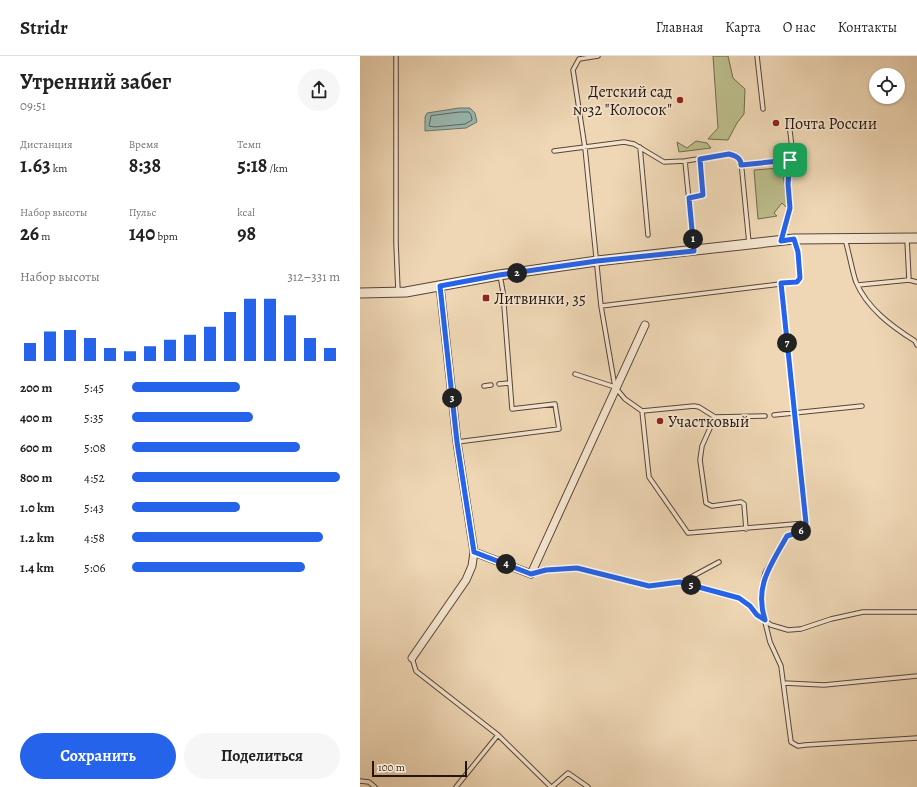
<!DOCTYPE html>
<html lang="ru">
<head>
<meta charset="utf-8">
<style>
  :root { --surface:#fff; --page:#f6f6f6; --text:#222; --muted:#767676; --line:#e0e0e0; --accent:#2563eb }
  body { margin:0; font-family:Alegreya,serif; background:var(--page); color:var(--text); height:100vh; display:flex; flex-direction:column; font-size:15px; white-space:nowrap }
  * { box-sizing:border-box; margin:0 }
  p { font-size:13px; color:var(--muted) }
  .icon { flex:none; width:22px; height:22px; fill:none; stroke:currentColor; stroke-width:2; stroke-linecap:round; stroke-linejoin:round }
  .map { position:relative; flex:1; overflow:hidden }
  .sheet { display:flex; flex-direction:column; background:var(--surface); width:360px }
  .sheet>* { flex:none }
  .tools { position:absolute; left:509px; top:12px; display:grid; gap:8px }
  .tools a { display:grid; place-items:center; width:36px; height:36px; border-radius:50%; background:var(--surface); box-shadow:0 1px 3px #0004; font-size:20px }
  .scale { position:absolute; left:12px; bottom:10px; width:95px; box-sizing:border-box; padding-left:4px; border:2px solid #24150f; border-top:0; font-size:11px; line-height:14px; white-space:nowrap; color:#24150f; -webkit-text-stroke:3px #f5e5cf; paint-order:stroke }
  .pin { position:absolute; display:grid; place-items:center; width:34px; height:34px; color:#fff; margin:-17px; border-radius:8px; box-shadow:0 2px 6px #0006 }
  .km { position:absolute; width:20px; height:20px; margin:-10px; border-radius:50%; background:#222; color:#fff; font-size:11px; line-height:20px; text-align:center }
  .round { display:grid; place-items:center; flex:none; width:42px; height:42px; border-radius:21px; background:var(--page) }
  .summary { display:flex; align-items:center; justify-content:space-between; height:68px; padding:0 20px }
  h1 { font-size:22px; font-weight:700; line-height:30px }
  .stats { display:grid; grid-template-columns:repeat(3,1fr); gap:6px; height:68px; padding:4px 20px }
  .stats div { display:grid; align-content:center }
  .stats b { font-size:20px; font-weight:700 }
  .stats small { font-size:11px; font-weight:400 }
  .stats p { font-size:11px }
  .chart { height:112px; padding:8px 20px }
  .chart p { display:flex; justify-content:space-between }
  .chart svg { width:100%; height:72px; margin-top:4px; stroke:var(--accent); stroke-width:6 }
  .primary-button { display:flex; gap:8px; margin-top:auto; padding:8px 20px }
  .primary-button a { flex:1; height:46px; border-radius:24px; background:var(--accent); color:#fff; font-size:16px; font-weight:700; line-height:46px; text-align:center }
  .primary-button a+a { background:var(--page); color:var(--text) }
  ul { padding:0 20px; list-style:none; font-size:13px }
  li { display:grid; grid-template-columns:64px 48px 1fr; align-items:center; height:30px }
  li i { height:10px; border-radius:5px; background:var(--accent) }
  header { display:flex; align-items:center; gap:24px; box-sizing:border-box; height:56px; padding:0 20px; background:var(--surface); border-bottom:1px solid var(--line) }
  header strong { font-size:19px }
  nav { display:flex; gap:22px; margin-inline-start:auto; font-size:14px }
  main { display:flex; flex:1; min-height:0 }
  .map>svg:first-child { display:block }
</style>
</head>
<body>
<header>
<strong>Stridr</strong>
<nav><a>Главная</a><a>Карта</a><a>О нас</a><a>Контакты</a></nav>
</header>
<main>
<section class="sheet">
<div class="summary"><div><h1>Утренний забег</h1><p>09:51</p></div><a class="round"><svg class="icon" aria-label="share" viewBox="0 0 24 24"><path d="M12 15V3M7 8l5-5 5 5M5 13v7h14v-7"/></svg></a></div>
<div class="stats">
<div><p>Дистанция</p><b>1.63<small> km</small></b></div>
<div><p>Время</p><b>8:38</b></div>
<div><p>Темп</p><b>5:18<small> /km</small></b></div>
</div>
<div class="stats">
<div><p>Набор высоты</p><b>26<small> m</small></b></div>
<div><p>Пульс</p><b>140<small> bpm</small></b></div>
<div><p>kcal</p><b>98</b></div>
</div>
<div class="chart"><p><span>Набор высоты</span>312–331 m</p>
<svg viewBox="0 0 160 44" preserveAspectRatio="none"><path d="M5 44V33M15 44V26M25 44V25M35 44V30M45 44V36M55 44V38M65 44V35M75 44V31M85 44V28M95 44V23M105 44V14M115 44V6M125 44V6M135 44V16M145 44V30M155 44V36"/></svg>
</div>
<ul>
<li><b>200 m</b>5:45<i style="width:52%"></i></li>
<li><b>400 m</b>5:35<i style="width:58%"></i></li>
<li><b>600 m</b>5:08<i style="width:81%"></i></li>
<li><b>800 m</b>4:52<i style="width:100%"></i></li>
<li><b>1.0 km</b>5:43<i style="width:52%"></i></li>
<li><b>1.2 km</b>4:58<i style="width:92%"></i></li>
<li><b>1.4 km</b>5:06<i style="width:83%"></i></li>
</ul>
<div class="primary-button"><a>Сохранить</a><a>Поделиться</a></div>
</section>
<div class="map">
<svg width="557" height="731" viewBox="0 0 557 731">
  <rect width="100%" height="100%" fill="#efd7b5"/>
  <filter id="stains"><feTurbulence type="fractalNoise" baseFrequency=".005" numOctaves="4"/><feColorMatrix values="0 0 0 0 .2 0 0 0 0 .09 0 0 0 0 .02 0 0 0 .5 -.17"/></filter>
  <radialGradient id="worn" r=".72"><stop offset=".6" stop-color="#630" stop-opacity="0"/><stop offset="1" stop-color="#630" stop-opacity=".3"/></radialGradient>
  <path fill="#bcbd8b" stroke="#70694d" d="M 353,0 L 368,0 L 373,22 L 385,33 L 384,58 L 377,67 L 368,84 L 348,83 L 358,72 Z
    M 336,85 L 347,87 L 351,92 L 319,96 L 317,86 L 327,92 Z
    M 420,112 L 423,115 L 427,152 L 422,147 L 414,157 L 417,160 L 398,163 L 394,114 Z"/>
  <path fill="#9ab9b1" stroke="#6b7770" d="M 99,52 L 110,52 L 115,57 L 117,66 L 106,72 L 65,75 L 65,61 L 67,57 Z"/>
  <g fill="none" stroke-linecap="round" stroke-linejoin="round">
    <path stroke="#5f6760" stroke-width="1" d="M 100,56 L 109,56 L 111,59 L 112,64 L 105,68 L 74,71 L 69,70 L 71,60 Z"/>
    <g stroke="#574638" stroke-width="5.5">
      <path id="service" d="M 36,0 L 36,187 L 38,235
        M 238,0 L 219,3 L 213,14 L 225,92 L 241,250 L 255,331
        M 397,0 L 403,53
        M 280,91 L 288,179
        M 194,95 L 264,86 L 274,88 L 304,106 L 325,105 L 334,194
        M 325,105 L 369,98 L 376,100 L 381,105 L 389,187
        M 381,109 L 430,103
        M 329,141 L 343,139 L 340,103
        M 485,183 C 489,196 492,215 496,226 C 507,252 531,270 555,285 L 557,289
        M 547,183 L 549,224
        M 421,184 L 430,152 L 428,128 L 432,92 L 429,67
        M 421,227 L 446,467 L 440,476 L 427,480 L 405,517 L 401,536 L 402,554 L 410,586 L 421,610 L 431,686 L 438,690 L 445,689 L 557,682
        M 498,229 L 549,224 L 557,226
        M 241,250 L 437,226 L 440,222 L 438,196 L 434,184
        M 215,318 L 255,331 L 265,343 L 282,355 L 289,421 L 328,477 L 446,467
        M 139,328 L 149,327
        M 124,330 L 131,329
        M 282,355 L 334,350 L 339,351 L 355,361 L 405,360
        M 414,359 L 502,350
        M 355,361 L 342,390 L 340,404 L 346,447 L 352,450 L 381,446 L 384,448 L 386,473
        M 97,386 L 199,373 L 195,348 L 152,353 L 143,236 L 140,219
        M 172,518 L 186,513 L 217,512 L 289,530 L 320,527 L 359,506
        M 320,527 L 379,542 L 390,550 L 397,559 L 411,569 L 428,574 L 441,573 L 471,563 L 503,556 L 557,556
        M 52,602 L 56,615 L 138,679 L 191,731
        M 424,627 L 464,629 L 557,620
        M 0,725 L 9,726 L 15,731
        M 96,731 L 138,679
        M 192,731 L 208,717 L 228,731"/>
    </g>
    <g stroke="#574638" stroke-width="9">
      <path id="minor" d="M 114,496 L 171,518 L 285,269
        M 52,602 L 106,524 L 112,510 L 114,496 L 97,386 L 80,230"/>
    </g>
    <g stroke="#574638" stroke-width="11">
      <path id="tertiary" d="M 0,237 L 46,236 L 139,219 L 237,205 L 434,183 L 557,182"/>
    </g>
    <use href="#service" stroke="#f5e5cf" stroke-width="3.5"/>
    <use href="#minor" stroke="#f5e5cf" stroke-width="7"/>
    <use href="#tertiary" stroke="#f5e5cf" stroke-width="9"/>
  </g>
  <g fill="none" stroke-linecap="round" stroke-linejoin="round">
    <g stroke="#fff" stroke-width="8">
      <path id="route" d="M 369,98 C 376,100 381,102 381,109 L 430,104 L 428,128 L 430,152 L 421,185 L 434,183 L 438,196 L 440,222 L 437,226 L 421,227 L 446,467 L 440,476 L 427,480 C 411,509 394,530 405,564 L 397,559 L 390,550 L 379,542 L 320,526 L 289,530 L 217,512 L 186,514 L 171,518 L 114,496 L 97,386 L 80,230 L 139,219 L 237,205 L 334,195 L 329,142 L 343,139 L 340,103 Z"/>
    </g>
    <use href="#route" stroke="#2563eb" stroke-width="5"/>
  </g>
  <g fill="#8f2418" stroke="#f5e5cf" stroke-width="1.5">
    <circle cx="320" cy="44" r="4"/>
    <circle cx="416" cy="67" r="4"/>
    <rect x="122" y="238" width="8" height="8" rx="2"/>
    <circle cx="300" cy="365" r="4"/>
  </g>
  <g text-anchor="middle" stroke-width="3.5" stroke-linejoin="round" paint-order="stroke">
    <g font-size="16" fill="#24150f" stroke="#f5e5cf" text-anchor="start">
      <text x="312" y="41" text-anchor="end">Детский сад<tspan x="312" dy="18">№32 "Колосок"</tspan></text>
      <text x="424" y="73">Почта России</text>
      <text x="134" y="248">Литвинки, 35</text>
      <text x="308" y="371">Участковый</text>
    </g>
  </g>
  <rect width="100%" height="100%" filter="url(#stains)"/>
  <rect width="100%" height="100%" fill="url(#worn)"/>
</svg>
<div class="tools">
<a><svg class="icon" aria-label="locate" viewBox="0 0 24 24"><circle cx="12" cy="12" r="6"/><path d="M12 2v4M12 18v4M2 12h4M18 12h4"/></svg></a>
</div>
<div class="scale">100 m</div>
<div class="pin" style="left:430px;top:104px;background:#1e9e55"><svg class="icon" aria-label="arrive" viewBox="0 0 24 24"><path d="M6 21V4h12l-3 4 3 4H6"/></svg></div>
<b class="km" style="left:333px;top:183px">1</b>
<b class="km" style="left:157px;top:217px">2</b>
<b class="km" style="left:92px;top:342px">3</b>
<b class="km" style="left:146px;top:508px">4</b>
<b class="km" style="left:331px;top:529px">5</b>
<b class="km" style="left:441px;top:475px">6</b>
<b class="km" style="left:427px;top:287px">7</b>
</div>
</main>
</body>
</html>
